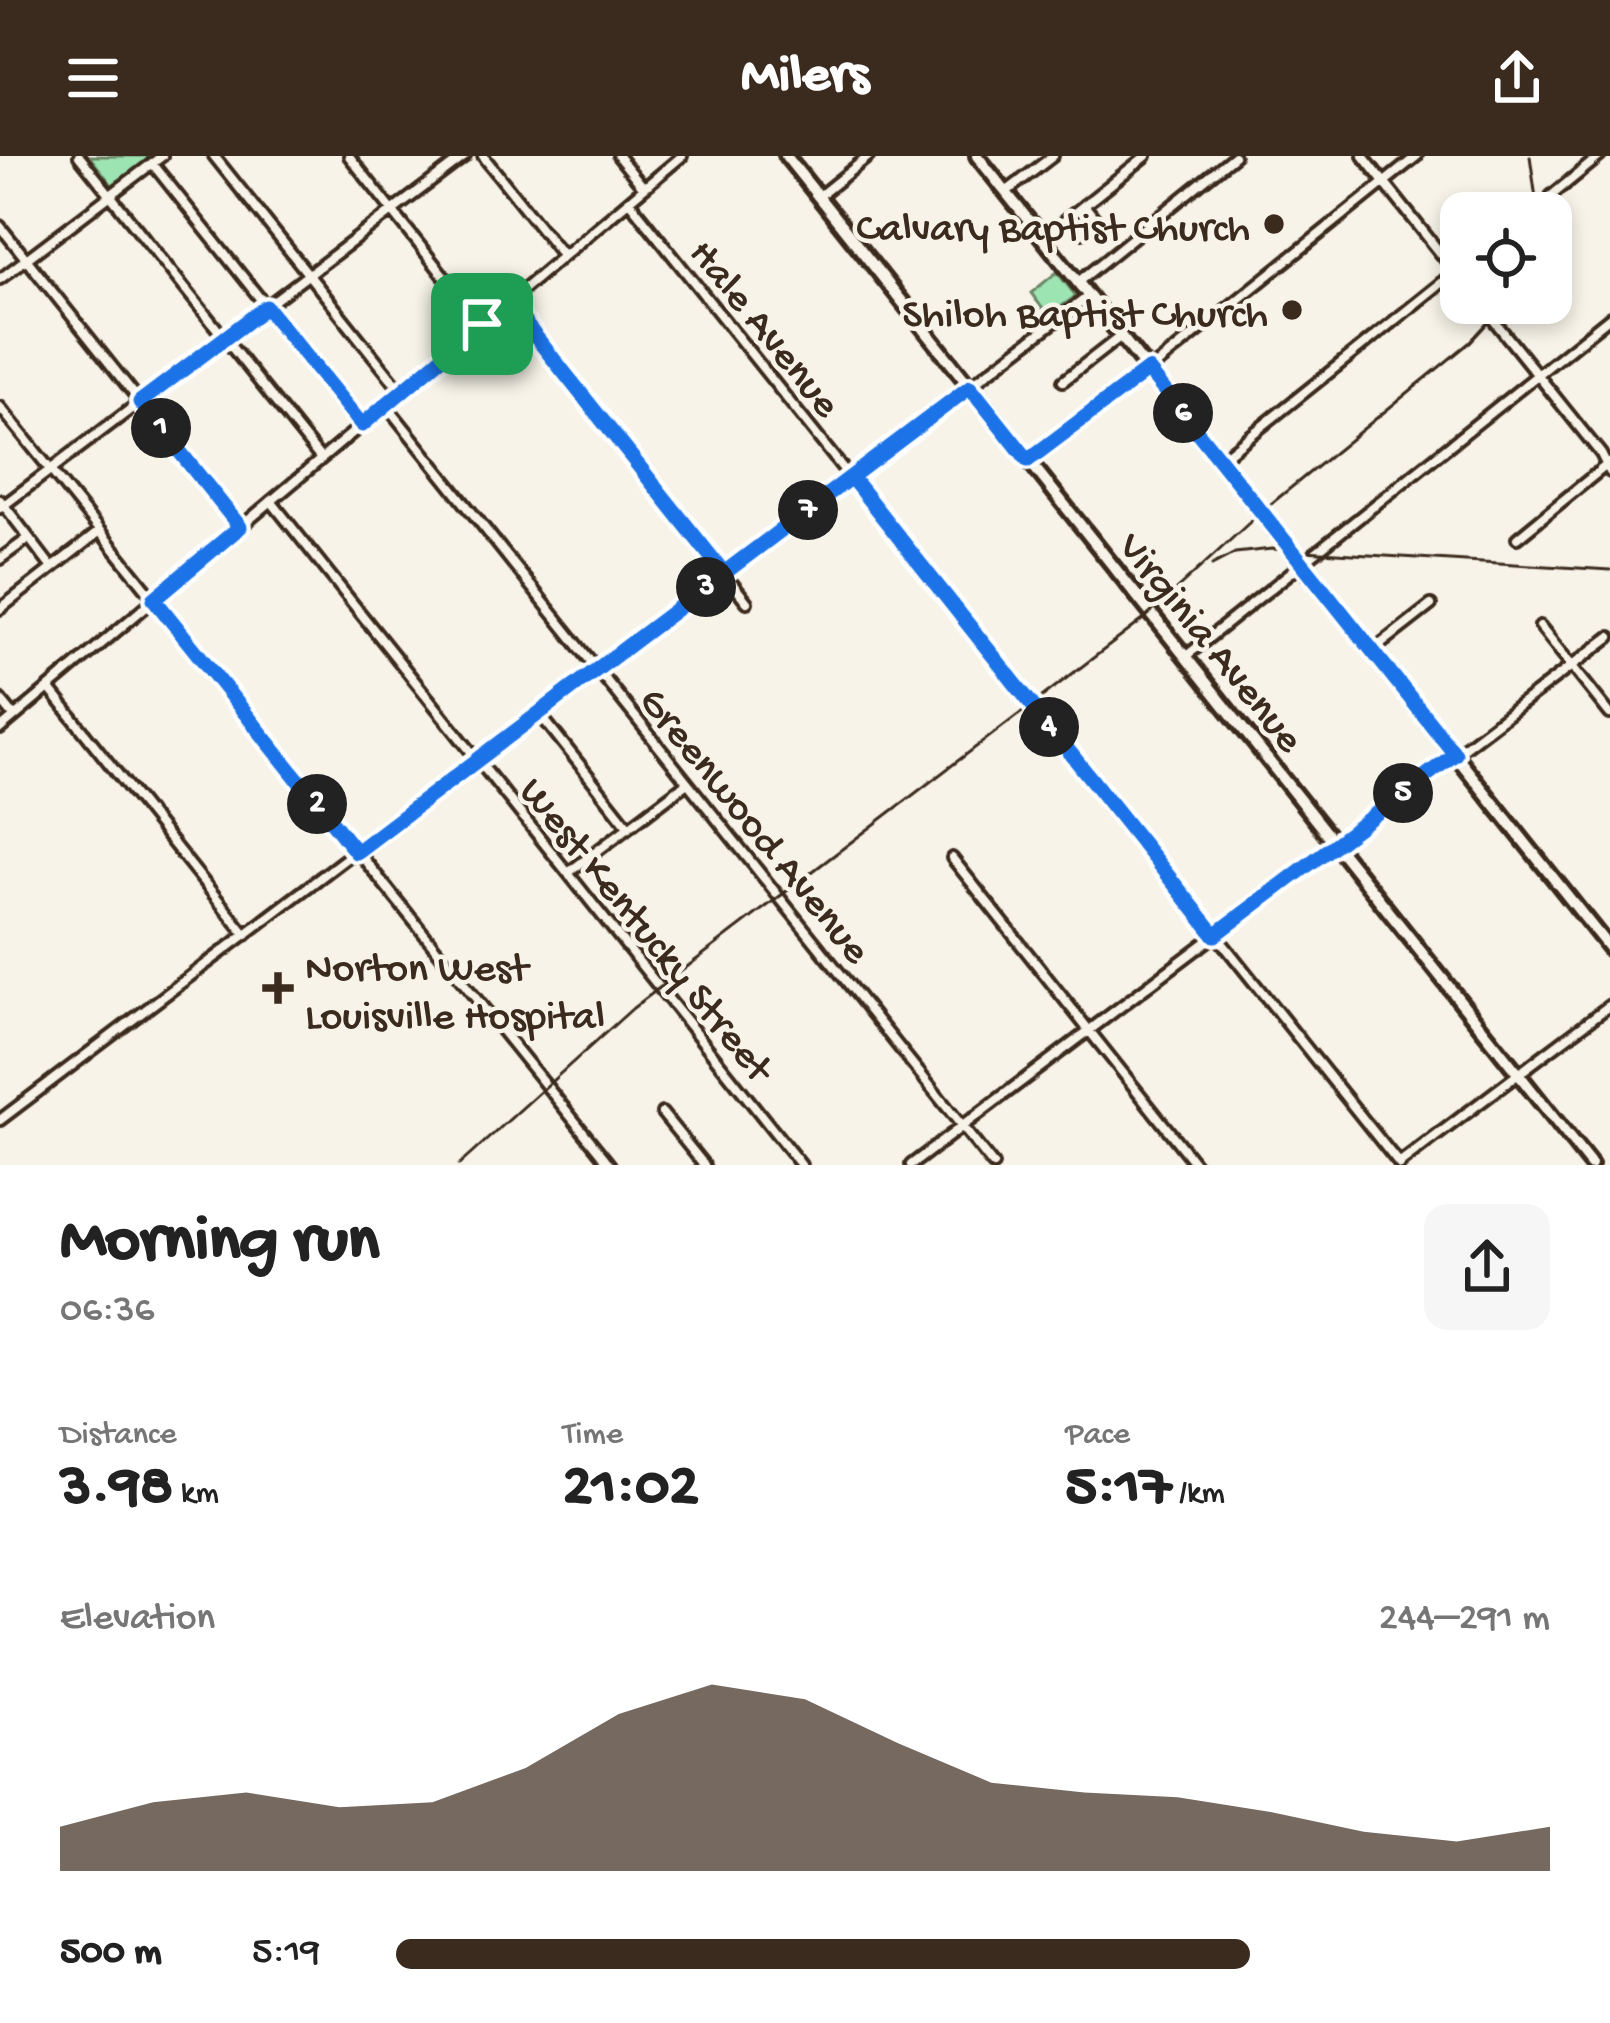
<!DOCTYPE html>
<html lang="en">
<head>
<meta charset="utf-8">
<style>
  :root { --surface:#fff; --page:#f6f6f6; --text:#222; --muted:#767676; --accent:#3b2a1e }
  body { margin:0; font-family:"Gochi Hand",sans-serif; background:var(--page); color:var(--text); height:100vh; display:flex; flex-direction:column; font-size:45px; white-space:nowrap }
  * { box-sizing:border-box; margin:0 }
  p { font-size:39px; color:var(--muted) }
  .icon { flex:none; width:66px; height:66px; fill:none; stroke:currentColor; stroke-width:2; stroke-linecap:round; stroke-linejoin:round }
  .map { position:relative; height:1009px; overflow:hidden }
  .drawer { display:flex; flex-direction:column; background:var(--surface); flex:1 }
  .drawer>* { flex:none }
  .controls { position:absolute; left:1440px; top:36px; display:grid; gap:24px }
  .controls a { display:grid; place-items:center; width:132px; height:132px; border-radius:24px; background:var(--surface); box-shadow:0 6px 18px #0003; font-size:60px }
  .pin { position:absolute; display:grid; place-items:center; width:102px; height:102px; color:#fff; margin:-51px; border-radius:24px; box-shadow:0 6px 18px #0006 }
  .km { position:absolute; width:60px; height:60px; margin:-30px; border-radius:50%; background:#222; color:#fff; font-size:33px; line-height:60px; text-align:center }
  .round { display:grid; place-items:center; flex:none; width:126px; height:126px; border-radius:24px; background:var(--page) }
  .summary { display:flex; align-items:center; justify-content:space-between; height:204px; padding:0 60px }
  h1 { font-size:66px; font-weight:700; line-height:90px }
  .figures { display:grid; grid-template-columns:repeat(3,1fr); gap:18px; height:204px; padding:12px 60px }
  .figures div { display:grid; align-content:center }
  .figures b { font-size:60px; font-weight:700 }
  .figures small { font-size:33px; font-weight:400 }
  .figures p { font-size:33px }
  .chart { height:336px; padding:24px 60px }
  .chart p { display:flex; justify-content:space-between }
  .chart svg { width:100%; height:216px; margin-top:12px; fill:var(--accent); opacity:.7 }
  ul { padding:0 60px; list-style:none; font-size:39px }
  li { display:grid; grid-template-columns:192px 144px 1fr; align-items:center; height:90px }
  li i { height:30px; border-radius:15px; background:var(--accent) }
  header { display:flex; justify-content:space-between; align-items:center; height:156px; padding:0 60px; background:var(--accent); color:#fff; font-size:54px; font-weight:700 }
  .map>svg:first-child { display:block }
</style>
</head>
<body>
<header><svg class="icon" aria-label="menu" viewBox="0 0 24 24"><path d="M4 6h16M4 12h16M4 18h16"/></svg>Milers<svg class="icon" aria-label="share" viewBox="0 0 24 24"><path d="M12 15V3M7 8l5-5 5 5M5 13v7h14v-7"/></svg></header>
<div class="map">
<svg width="1610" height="1009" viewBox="0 0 1610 1009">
  <rect width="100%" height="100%" fill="#f7f3e8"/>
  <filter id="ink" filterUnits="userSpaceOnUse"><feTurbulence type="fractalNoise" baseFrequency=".00833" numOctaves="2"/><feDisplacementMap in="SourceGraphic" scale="24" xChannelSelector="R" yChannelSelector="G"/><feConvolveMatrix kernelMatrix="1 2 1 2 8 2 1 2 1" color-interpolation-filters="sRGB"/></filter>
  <g filter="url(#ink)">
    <path fill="#9ce4b2" stroke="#6c8768" stroke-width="3" d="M 89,0 L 153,0 L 112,29 Z
      M 1057,116 L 1076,140 L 1048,160 L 1031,137 Z"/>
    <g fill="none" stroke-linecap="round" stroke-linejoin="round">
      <g stroke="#3b2a1e" stroke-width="16">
        <path id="minor" d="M 79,0 L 321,303
          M 214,0 L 402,236
          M 349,0 L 482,168
          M 483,0 L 563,100
          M 618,0 L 644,32
          M 1363,0 L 1461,123
          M 152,7 L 361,269
          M 1006,36 L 1053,0
          M 1551,40 L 1600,0
          M 818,41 L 869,0
          M 629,45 L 1400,1009
          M 1529,57 L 1532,55
          M 1069,61 L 1082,76 L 1096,64 L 1084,49
          M 0,70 L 240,371
          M 1043,82 L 1146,0
          M 0,123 L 162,0
          M 1078,126 L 1234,0
          M 508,146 L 747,446
          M 1480,147 L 1601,298 L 1610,316
          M 1063,225 L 1121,180
          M 387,250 L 993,1009
          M 0,251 L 610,1009
          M 1028,304 L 1154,211 L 1417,0
          M 1220,304 L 1461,111
          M 0,344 L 52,412
          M 271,345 L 801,1009
          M 0,352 L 465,0
          M 1517,382 L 1609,307
          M 0,403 L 29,382
          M 0,453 L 100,375
          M 1540,470 L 1610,558
          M 1372,495 L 1431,449
          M 1185,501 L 1610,161
          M 49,532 L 246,779
          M 0,543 L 14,560
          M 539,557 L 629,671
          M 0,573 L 682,0
          M 952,702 L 1196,1009
          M 568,717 L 687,627
          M 662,957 L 704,1009
          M 0,964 L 1089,140
          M 1399,1008 L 1610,849
          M 911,1009 L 1610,481"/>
      </g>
      <g stroke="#3b2a1e" stroke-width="20">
        <path id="major" d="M 786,0 L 1591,1009
          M 977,0 L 1610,793"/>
      </g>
      <use href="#minor" stroke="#f7f3e8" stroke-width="8"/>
      <use href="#major" stroke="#f7f3e8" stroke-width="10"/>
      <path stroke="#3b2a1e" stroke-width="3" d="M 1530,0 L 1538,57
        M 1212,409 L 1235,397 L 1272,393 L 1610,414
        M 459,1009 L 633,852 L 1143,464 L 1261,356 L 1469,187 L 1506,147"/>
    </g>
  </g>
  <g fill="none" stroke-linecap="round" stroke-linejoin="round" filter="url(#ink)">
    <g stroke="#fff" stroke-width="24">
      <path id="route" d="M 482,168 L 362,269 L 266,151 L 140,246 L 240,371 L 154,443 L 356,696 L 851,321 L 1215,779 L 1455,598 L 1148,214 L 1028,304 L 970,231 L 724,417 L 508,146 L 482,168"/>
    </g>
    <use href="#route" stroke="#1a73e8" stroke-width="15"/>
  </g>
  <g fill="#3b2a1e" stroke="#f7f3e8" stroke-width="4.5">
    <circle cx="1274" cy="68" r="12"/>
    <circle cx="1292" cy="154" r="12"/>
    <path d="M272 814h12v12h12v12h-12v12h-12v-12h-12v-12h12z"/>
  </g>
  <g text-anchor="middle" stroke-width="9" stroke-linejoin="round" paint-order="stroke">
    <g font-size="42" fill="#3b2a1e" stroke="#f7f3e8" text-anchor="end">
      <text x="1250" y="83">Calvary Baptist Church</text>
      <text x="1268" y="169">Shiloh Baptist Church</text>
      <text x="305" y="823" text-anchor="start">Norton West<tspan x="305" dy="48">Louisville Hospital</tspan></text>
    </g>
    <g font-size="42" fill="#3b2a1e" stroke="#f7f3e8">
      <text transform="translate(768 170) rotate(51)" y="15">Hale Avenue</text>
      <text transform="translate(1214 484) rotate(51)" y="15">Virginia Avenue</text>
      <text transform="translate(758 667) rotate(51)" y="15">Greenwood Avenue</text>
      <text transform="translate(649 771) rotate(51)" y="15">West Kentucky Street</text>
    </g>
  </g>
</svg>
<div class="controls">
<a><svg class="icon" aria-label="locate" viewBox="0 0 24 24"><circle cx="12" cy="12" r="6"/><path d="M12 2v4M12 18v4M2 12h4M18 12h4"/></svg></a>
</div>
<div class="pin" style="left:482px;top:168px;background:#1e9e55"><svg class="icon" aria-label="arrive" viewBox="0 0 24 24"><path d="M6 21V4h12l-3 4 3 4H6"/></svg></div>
<b class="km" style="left:161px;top:272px">1</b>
<b class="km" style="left:317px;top:648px">2</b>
<b class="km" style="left:706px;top:431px">3</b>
<b class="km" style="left:1049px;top:571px">4</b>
<b class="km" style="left:1403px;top:637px">5</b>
<b class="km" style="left:1183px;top:257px">6</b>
<b class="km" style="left:808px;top:354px">7</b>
</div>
<section class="drawer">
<div class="summary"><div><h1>Morning run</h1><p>06:36</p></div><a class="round"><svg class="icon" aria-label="share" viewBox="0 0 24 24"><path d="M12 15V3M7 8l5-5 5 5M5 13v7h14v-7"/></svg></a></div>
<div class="figures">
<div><p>Distance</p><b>3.98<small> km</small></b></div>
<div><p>Time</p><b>21:02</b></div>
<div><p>Pace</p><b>5:17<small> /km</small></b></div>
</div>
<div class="chart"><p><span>Elevation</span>244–291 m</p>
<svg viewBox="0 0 160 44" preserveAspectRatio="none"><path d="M0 44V35L10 30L20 28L30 31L40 30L50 23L60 12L70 6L80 9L90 18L100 26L110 28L120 29L130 32L140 36L150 38L160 35V44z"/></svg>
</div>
<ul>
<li><b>500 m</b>5:19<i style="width:74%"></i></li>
</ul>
</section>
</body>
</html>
